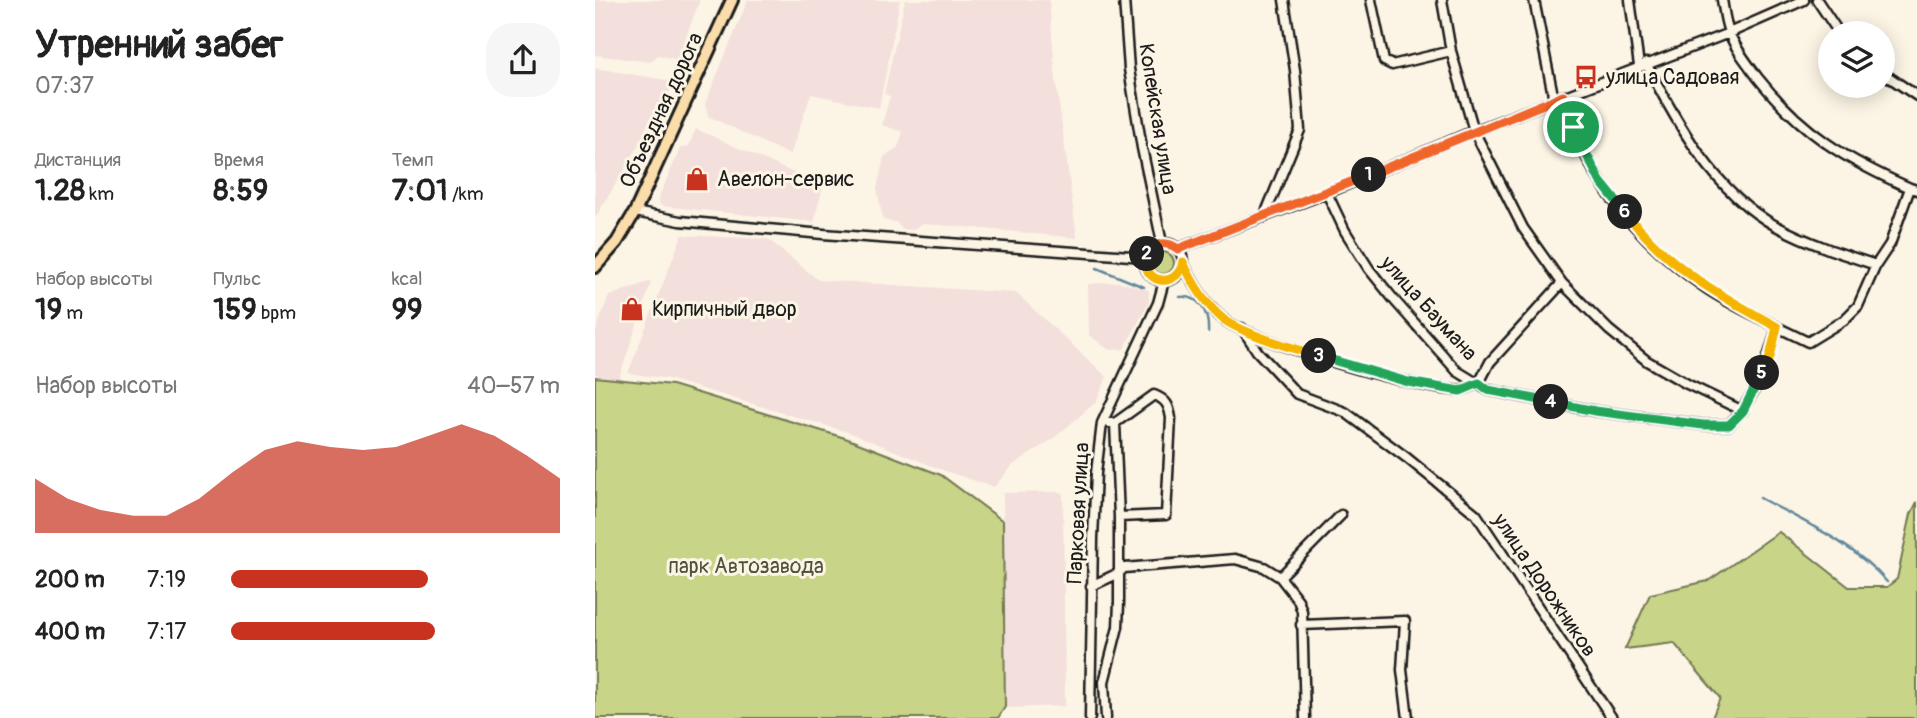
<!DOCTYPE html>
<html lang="ru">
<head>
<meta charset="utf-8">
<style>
  :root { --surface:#fff; --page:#f6f6f6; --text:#222; --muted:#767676; --accent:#c8321e }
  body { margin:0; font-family:Pangolin,sans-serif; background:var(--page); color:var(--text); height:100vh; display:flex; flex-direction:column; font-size:26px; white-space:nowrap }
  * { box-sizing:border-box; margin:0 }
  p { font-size:23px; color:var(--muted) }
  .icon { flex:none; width:38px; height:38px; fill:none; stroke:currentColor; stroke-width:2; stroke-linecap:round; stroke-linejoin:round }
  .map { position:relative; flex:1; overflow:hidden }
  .panel { display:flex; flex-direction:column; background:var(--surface); width:595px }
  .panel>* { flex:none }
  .fabs { position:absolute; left:1223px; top:21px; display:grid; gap:14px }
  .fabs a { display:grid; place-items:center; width:77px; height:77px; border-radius:50%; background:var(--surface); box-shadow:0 4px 18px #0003; font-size:35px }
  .pin { position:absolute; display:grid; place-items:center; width:60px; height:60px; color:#fff; margin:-30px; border:4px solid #fff; border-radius:50%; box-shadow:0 2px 7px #0007 }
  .km { position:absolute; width:35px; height:35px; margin:-18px; border-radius:50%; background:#222; color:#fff; font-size:19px; line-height:35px; text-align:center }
  .round { display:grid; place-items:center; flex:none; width:74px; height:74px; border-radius:28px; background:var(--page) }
  .headline { display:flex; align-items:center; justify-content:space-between; height:119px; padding:0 35px }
  h1 { font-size:38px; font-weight:700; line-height:52px }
  .metrics { display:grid; grid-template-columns:repeat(3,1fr); gap:10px; height:119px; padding:7px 35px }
  .metrics div { display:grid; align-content:center }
  .metrics b { font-size:30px; font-weight:700 }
  .metrics small { font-size:19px; font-weight:400 }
  .metrics p { font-size:19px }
  .chart { height:196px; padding:14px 35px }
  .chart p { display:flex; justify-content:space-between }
  .chart svg { width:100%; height:126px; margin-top:7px; fill:var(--accent); opacity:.7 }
  ul { padding:0 35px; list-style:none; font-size:23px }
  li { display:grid; grid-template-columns:112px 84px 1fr; align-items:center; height:52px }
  li i { height:18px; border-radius:9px; background:var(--accent) }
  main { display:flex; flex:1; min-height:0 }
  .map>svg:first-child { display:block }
</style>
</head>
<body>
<main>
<section class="panel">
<div class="headline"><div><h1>Утренний забег</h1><p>07:37</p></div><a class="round"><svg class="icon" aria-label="share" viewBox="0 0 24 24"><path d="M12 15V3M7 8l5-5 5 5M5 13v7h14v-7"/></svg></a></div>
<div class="metrics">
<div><p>Дистанция</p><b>1.28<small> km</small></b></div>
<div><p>Время</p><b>8:59</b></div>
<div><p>Темп</p><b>7:01<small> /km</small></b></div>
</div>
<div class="metrics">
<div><p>Набор высоты</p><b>19<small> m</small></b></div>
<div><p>Пульс</p><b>159<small> bpm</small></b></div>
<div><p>kcal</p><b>99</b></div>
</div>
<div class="chart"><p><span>Набор высоты</span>40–57 m</p>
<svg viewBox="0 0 160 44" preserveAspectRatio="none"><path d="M0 44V25L10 32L20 36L30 38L40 38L50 32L60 23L70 15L80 12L90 14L100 15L110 14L120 10L130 6L140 10L150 17L160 25V44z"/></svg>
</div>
<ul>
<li><b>200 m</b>7:19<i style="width:60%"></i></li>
<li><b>400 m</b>7:17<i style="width:62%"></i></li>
</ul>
</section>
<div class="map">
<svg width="1322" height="718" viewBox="0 0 1322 718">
  <rect width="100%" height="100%" fill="#fcf5e5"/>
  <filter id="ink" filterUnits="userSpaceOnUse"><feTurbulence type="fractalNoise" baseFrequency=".0143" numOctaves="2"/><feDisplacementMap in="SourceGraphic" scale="14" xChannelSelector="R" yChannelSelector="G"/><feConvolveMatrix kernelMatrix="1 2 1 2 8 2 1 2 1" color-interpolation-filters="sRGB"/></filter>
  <g filter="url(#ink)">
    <path fill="#f3dfdc" d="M 0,0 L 105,0 L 82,60 L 63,55 L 55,62 L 0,55 Z
      M 153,0 L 305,0 L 284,108 L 216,94 L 195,155 L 113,116 L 110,104 Z
      M 310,0 L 454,0 L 461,81 L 482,238 L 359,226 L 326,224 L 318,230 L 307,229 L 301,222 L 288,220 L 282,189 L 289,157 L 303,147 L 308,132 L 287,125 L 295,96 L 289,94 Z
      M 0,68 L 82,82 L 56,117 L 40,152 L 0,218 Z
      M 101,129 L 228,186 L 219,222 L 66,206 L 63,199 L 82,156 L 85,148 L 93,147 Z
      M 87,235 L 173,239 L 223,280 L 421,293 L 512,377 L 501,402 L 458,439 L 418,465 L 399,487 L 347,470 L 256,433 L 73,379 L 33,373 Z
      M 53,282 L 56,283 L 23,381 L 0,374 L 0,333 L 14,296 Z
      M 524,282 L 554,290 L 554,302 L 529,349 L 514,350 L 494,335 L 493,284 Z
      M 468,492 L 470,706 L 411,708 L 408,493 Z"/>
    <path fill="#c8d487" stroke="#727852" stroke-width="2" d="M557 263a11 11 0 1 1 22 0a11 11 0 1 1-22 0Z
      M 0,377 L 77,385 L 250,438 L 346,475 L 408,521 L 410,707 L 403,718 L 0,718 Z
      M 1322,502 L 1322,718 L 1117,718 L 1125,698 L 1079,643 L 1030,649 L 1055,594 L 1113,581 L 1184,532 L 1254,587 L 1292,587 L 1302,579 L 1316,514 Z"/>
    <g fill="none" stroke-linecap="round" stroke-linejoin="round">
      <path stroke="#62879c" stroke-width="2.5" d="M 502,268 L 549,287
        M 585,297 C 606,295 614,314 613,332
        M 1165,498 C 1209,522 1258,543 1292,582"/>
      <g stroke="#1c1c1c" stroke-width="13">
        <path id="minor" d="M 529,0 L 534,69 L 547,148 L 567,243
          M 776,0 L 789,61 L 797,65 L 856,51
          M 847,0 L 856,51 L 879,131 L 928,228 L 967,283 L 1014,330 L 1052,361 L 1092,384 L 1148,411
          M 939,0 L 959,100
          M 1035,0 L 1044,66
          M 1127,0 C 1129,10 1130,22 1134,32 C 1140,49 1153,64 1163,78 C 1207,133 1251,160 1315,188
          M 1222,0 L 1244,33
          M 1051,63 C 1081,122 1120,193 1181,226 C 1213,243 1247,254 1281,265
          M 1288,73 L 1322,96
          M 968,96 C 977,125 988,155 1005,181 C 1028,219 1073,263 1111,288 C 1133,303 1158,314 1182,327
          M 732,193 L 750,231 L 774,269 L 800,301 L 862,371 L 893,390 L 1000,411 L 1109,425 L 1134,425 C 1160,399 1173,362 1182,327 L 1213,342 L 1249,320 L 1263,306 L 1281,265 L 1295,244 L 1315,188 L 1322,190
          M 40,212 L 85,221 L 228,234 L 550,257
          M 669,217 L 705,130 L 700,70 L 689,0
          M550 262a19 19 0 1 1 38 0a19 19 0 1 1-38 0Z
          M 582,249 L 732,193 L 879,131 L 1134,33 L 1209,0
          M 588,262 C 597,282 610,304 628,319 C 654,340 828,392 864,390 C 870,390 878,385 884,383
          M 647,328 L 662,351 L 702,394 L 750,412 L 812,458 L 881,514 L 1017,718
          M 884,383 L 895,362 L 967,283
          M 514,423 L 520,423 L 559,395 C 572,400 574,406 576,418 L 571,515 L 524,517
          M 685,577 L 746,515
          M 496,586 L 524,573 L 529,568 L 640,559 L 669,567 L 685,577 L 703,600 L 707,611 L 710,718
          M 706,625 L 810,621 L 807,670 L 813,718
          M 495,718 L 498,538 L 501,473 L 507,423 L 563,303 L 569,281
          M 511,718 L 509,682 L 523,627 L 524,602 L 524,517 L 520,423"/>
      </g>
      <g stroke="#1c1c1c" stroke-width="16">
        <path id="major" d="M 0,267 L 22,242 L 40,212 L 137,0"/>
      </g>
      <use href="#minor" stroke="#fcf5e5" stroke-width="8"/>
      <use href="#major" stroke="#fbddab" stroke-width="10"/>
    </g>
  </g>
  <g fill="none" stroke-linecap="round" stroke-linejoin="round" filter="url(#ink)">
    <g stroke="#fff" stroke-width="14">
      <path id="split-1" d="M 774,175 L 968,96 L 978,127"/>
    </g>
    <g stroke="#fff" stroke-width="14">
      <path id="split-2" d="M 552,254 C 560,242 572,241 583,249 L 774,175"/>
    </g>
    <g stroke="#fff" stroke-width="14">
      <path id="split-3" d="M 552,254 C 543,282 582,292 588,262 C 597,282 611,305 628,319 C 648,334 700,349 724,356"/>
    </g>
    <g stroke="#fff" stroke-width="14">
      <path id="split-4" d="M 724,356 L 813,382 L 865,391 L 884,383 L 893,390 L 956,402"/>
    </g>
    <g stroke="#fff" stroke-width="14">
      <path id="split-5" d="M 956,402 L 1000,411 L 1108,425 L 1134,425 L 1148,411 L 1167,373"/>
    </g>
    <g stroke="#fff" stroke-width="14">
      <path id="split-6" d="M 1030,212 C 1074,268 1122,294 1182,327 L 1175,357 L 1167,373"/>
    </g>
    <g stroke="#fff" stroke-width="14">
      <path id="split-7" d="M 978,127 L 1005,181 L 1030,212"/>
    </g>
    <use href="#split-1" stroke="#f0652b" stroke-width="9"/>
    <use href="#split-2" stroke="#f0652b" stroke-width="9"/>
    <use href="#split-3" stroke="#f5b400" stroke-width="9"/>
    <use href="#split-4" stroke="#22a559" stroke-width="9"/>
    <use href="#split-5" stroke="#22a559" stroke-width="9"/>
    <use href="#split-6" stroke="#f5b400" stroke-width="9"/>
    <use href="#split-7" stroke="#22a559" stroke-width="9"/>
  </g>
  <defs>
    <g id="bus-bare" transform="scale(1.89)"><path d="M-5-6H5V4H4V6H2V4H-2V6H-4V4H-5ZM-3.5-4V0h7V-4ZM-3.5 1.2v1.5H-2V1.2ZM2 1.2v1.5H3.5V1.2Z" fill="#c8321e" stroke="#fcf5e5" stroke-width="2.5" paint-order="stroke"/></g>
    <g id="shop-bare" transform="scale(1.89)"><path d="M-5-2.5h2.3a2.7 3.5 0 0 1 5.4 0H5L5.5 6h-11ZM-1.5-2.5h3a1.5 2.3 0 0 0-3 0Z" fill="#c8321e" stroke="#fcf5e5" stroke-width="2.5" paint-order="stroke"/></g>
  </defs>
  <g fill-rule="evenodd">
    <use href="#bus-bare" x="991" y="77"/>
    <use href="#shop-bare" x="102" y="179"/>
    <use href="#shop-bare" x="37" y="309"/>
  </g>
  <g text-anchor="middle" stroke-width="6" stroke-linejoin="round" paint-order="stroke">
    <g font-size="21" fill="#1c1c1c" stroke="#fcf5e5" text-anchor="start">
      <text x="1011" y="84">улица Садовая</text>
      <text x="122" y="186">Авелон-сервис</text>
      <text x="57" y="316">Кирпичный двор</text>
    </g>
    <g font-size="21" fill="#1c1c1c" stroke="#fcf5e5">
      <text transform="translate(66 110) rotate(-65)" y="7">Объездная дорога</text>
      <text transform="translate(563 119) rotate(81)" y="7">Копейская улица</text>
      <text transform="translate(834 308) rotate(48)" y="7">улица Баумана</text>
      <text transform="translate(483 513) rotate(-87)" y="7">Парковая улица</text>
      <text transform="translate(950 585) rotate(56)" y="7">улица Дорожников</text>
    </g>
    <g font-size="21" fill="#50533c" stroke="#fcf5e5">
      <text x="151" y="573">парк Автозавода</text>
    </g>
  </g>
</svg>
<div class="fabs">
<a><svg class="icon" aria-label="layers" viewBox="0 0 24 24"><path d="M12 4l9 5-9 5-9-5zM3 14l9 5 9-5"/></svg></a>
</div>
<div class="pin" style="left:978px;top:127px;background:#1e9e55"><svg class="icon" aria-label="arrive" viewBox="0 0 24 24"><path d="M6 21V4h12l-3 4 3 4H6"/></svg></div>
<b class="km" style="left:774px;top:175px">1</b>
<b class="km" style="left:552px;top:254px">2</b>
<b class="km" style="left:724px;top:356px">3</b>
<b class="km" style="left:956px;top:402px">4</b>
<b class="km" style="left:1167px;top:373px">5</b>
<b class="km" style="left:1030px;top:212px">6</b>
</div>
</main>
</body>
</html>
